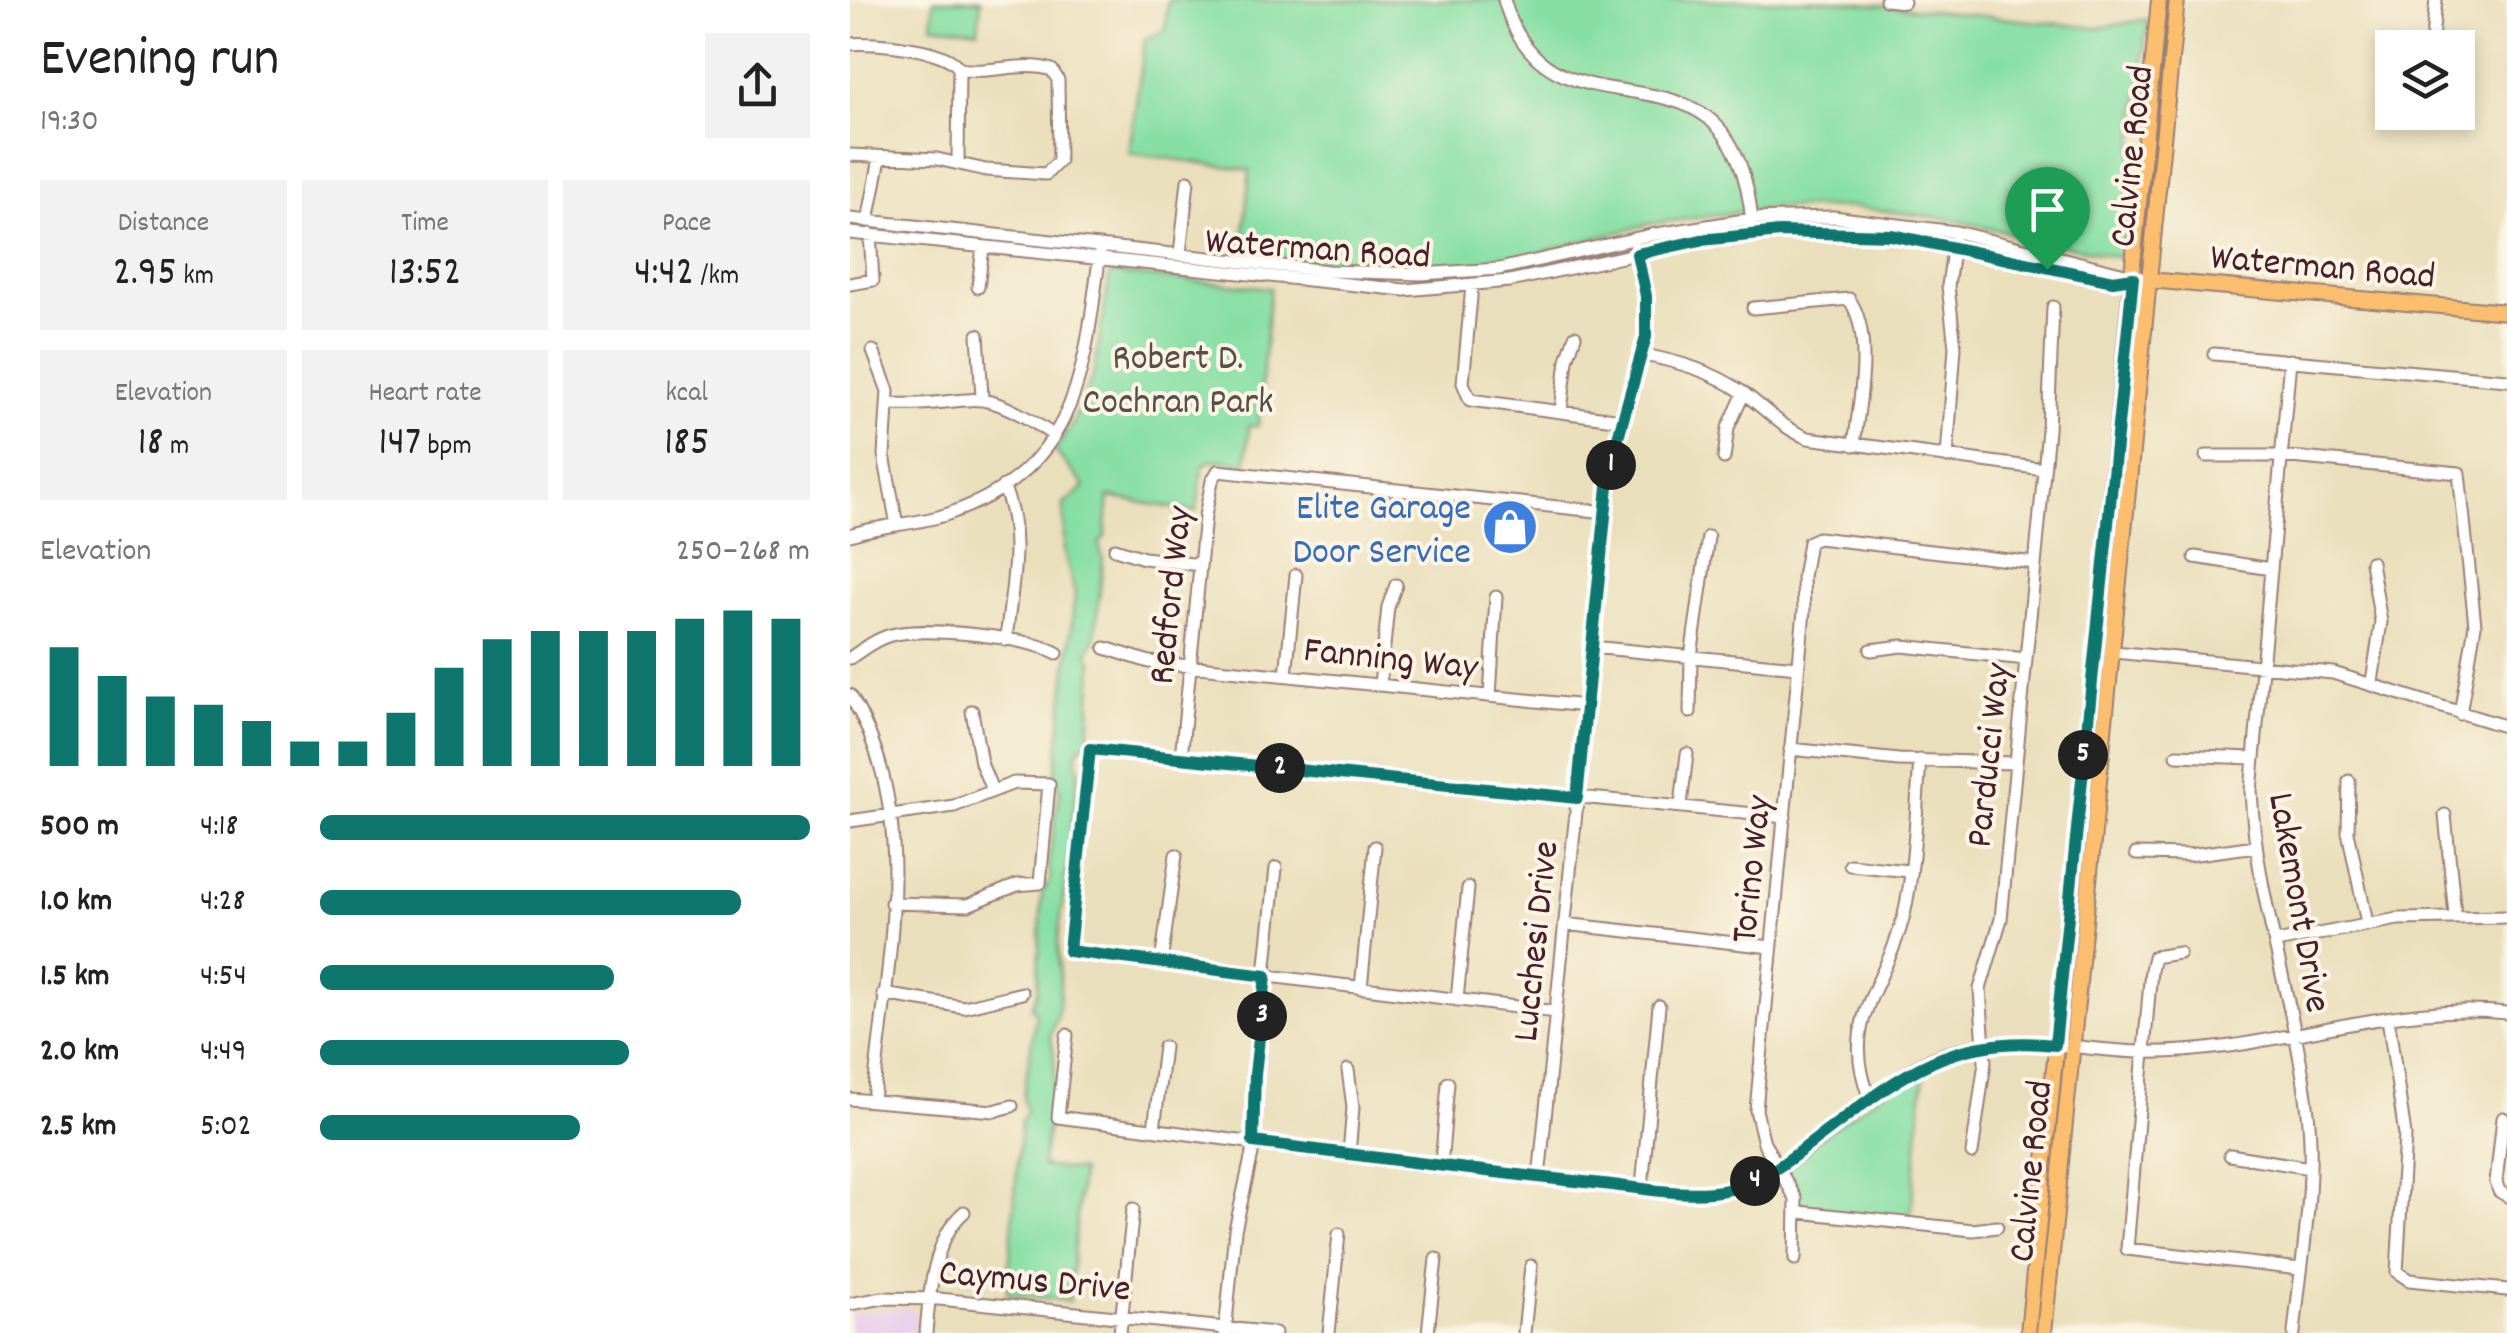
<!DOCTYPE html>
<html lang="en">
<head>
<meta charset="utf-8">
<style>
  :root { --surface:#fff; --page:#f2f2f2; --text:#222; --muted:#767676; --accent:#0f766e }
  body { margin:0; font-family:Dekko,sans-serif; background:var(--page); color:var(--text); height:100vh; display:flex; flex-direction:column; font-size:38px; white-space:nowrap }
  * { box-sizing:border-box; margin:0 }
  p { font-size:32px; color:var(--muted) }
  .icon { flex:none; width:55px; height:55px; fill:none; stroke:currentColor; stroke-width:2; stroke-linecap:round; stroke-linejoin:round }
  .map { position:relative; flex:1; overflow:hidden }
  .drawer { display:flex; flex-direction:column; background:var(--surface); width:850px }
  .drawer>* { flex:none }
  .controls { position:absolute; left:1525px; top:30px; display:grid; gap:20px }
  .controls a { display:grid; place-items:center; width:100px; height:100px; border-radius:0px; background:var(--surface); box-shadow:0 5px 15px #0003; font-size:50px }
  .pin { position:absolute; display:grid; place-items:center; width:85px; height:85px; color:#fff; margin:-102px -42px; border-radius:50% 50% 50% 0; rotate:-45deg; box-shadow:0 0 10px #0007 }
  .pin .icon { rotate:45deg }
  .km { position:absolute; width:50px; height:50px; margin:-25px; border-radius:50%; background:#222; color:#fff; font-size:28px; line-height:50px; text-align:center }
  .round { display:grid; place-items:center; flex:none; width:105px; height:105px; border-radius:0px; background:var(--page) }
  .overview { display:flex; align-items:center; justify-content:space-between; height:170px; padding:0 40px }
  h1 { font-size:55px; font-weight:600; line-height:75px }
  .figures { display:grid; grid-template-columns:repeat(3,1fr); gap:15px; height:170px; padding:10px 40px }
  .figures div { display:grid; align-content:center; border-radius:0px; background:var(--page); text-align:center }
  .figures b { font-size:42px; font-weight:600 }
  .figures small { font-size:28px; font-weight:400 }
  .figures p { font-size:28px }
  .chart { height:280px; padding:20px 40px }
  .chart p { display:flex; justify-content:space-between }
  .chart svg { width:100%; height:180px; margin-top:10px; stroke:var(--accent); stroke-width:6 }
  ul { padding:0 40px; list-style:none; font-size:32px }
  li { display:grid; grid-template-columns:160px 120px 1fr; align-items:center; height:75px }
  li i { height:25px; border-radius:12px; background:var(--accent) }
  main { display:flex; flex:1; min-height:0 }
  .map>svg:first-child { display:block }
</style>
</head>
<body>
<main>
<section class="drawer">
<div class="overview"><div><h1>Evening run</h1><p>19:30</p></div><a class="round"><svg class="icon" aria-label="share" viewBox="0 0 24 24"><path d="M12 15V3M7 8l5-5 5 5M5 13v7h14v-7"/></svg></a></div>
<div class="figures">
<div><p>Distance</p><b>2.95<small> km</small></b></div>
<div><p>Time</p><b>13:52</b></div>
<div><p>Pace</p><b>4:42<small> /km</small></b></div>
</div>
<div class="figures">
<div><p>Elevation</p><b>18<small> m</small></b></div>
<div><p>Heart rate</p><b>147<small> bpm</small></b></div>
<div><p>kcal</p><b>185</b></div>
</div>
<div class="chart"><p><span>Elevation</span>250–268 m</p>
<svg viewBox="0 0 160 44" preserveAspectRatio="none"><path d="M5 44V15M15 44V22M25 44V27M35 44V29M45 44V33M55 44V38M65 44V38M75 44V31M85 44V20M95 44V13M105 44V11M115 44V11M125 44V11M135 44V8M145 44V6M155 44V8"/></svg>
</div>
<ul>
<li><b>500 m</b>4:18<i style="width:100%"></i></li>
<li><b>1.0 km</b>4:28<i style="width:86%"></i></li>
<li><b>1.5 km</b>4:54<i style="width:60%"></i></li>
<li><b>2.0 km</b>4:49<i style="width:63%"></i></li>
<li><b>2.5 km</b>5:02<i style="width:53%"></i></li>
</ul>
</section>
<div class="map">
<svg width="1657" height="1333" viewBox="0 0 1657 1333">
  <rect width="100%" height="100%" fill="#fcf5e5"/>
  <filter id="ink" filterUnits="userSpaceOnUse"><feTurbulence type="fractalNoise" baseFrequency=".01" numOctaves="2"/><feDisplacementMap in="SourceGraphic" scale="20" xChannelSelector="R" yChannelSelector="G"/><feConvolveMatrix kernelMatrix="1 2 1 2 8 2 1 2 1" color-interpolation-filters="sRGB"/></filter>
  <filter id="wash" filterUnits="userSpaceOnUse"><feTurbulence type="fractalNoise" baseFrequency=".0048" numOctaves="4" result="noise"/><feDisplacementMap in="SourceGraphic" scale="40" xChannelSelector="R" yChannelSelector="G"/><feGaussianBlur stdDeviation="2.25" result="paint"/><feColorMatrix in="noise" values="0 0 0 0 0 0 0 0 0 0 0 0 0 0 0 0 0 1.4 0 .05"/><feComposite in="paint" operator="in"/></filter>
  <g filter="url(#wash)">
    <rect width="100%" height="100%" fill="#eadfbc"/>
    <path fill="#ead1ec" d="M 58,1307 L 67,1315 L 66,1333 L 0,1333 L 0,1313 Z"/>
    <path fill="#87dfa4" stroke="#687f68" stroke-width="2.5" d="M 84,0 L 131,0 L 128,30 L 82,25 Z
      M 318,0 L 981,0 L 1247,28 L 1298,19 L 1271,258 L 1099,219 L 1003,207 L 922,208 L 799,224 L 643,265 L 501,269 L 392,250 L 400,170 L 279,153 L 295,39 L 315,31 Z
      M 260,273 L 420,288 L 408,426 L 399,426 L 396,464 C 338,454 357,464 346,512 L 259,497 L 255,537 L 249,544 L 253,561 L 245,638 L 238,653 L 243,663 L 239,741 C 225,745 225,759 229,771 L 208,941 C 209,973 215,1005 200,1035 C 212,1077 196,1123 192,1166 L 231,1171 L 219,1301 L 157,1293 L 171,1121 L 176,1112 L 173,1097 L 186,1014 L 181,1006 L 187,993 L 192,893 L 201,879 L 198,865 L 210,790 L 205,779 L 225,594 L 214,552 L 214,504 L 235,487 L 205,451 L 224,421 L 244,372 Z
      M 1075,1062 L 1060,1224 L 949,1212 L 930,1166 Z"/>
  </g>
  <g filter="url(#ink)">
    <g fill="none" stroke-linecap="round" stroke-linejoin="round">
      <g stroke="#9a7f74" stroke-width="15">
        <path id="minor" d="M 654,0 C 700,163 884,10 902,223
          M 1036,0 L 1054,2
          M 0,44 C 22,42 100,48 109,69 C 139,75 173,60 202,70 L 208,80 L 209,161 L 196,174 L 136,170 L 87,159 L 0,155
          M 1581,48 L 1586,0
          M 108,162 L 109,69
          M 0,219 L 478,271 L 571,274 L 649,269 L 801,235 L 901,219 L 983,217 L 1106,232 L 1299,280
          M 18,221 L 30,158
          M 0,233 L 555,290 L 660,281 L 851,240 L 930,232 L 1003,232 L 1076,240 L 1263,281 L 1282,278
          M 330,254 L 338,181
          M 0,284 L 23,280 L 20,234
          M 622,286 L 613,383 L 620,400 L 772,420
          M 128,287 L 133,248
          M 903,308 L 999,299 C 1024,334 1009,405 1004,445
          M 128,335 L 132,397
          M 23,351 L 38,391 L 34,455 L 47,525
          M 1364,354 L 1657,380
          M 794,355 C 829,362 862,371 892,392 C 915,408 931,428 958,438 L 1194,469
          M 1440,360 L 1401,791 C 1406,900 1446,1005 1458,1113 C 1466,1185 1451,1261 1444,1333
          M 39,404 C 126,408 121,378 203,435
          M 711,411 L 717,360 L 725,336
          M 1356,456 L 1431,456 L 1609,473 L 1625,625 L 1610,714
          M 1097,457 L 1105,347 L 1098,286 L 1104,242
          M 874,458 L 878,428 L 894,393
          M 153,486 C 175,534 161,589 156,640
          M 0,535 C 32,524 66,525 98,514 C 230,468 234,370 250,252
          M 265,549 L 294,558 L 350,565
          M 1345,557 L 1421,569
          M 1521,562 L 1531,622 L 1522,682
          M 742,647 L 947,667
          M 255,648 L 299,662 L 736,706
          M 1021,650 L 1052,646 L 1176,659
          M 1264,652 L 1483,673 L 1657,727
          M 0,658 C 13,649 26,639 41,635 C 74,626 178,637 207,653
          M 436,675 L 446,575
          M 530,685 L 538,607 L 546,585
          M 0,695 C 74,817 35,967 23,1101
          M 640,696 L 646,597
          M 122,711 L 131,763 L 142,790
          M 840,712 L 841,657 L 858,537
          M 940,749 L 1049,760 L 1166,763
          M 1327,755 L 1402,758
          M 331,758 L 355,516 L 362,481 L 368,471 L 756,512
          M 1499,781 L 1498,832 L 1517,923
          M 831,805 L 837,754
          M 1595,815 L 1605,915
          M 0,821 L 104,806 L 164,783 L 199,784 L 190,883 L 167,885 L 118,905 L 41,903
          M 1286,854 L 1339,855 L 1406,846
          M 1000,865 L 1059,871
          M 714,924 L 921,947
          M 1426,942 L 1548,919 L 1657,917
          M 1329,953 L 1304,957 L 1301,970 L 1277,1249 L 1450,1269
          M 311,963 L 326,855
          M 511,988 L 525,847
          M 33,994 L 114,1007 L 172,993
          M 607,1000 L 618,888
          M 706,1012 L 219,951 L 239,749 L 935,817
          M 1538,1018 L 1555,1135 L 1547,1272 L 1559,1280 L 1657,1290
          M 217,1035 L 208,1117 C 376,1138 544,1164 712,1180 C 764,1185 826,1200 878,1189 C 959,1173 1016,1082 1094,1054 C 1158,1031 1225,1050 1289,1052 C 1414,1056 1532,1000 1657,1013
          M 498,1070 L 503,1107 L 499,1154
          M 0,1099 L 144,1111 L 162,1106
          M 1020,1099 C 988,1019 1036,988 1054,915 C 1065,866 1066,810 1070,760
          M 1653,1118 L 1646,1182 L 1649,1191 L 1657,1196
          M 304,1129 L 314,1047
          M 1122,1153 L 1135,1062 L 1130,989 L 1151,919 L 1198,430 L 1203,307
          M 1380,1155 L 1460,1168
          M 591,1166 L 598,1083
          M 689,1178 L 761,466 L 796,337 L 796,296 L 786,247
          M 792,1187 L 809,1006
          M 949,1212 L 1123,1230 L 1147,1227
          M 945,1259 L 946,1199 L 914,1143 L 906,1110 L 954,611 L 953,577 L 959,542 L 968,538 L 1185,563
          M 0,1304 L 33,1298 L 89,1299 L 425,1333
          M 76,1333 C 79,1295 83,1239 114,1212
          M 270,1333 L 283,1209
          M 375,1333 L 385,1230 L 402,1154 L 406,1060 L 426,868
          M 479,1333 L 489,1234
          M 578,1333 L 586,1259
          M 674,1333 L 681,1266"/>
      </g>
      <g stroke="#9a7f74" stroke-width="18">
        <path id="major" d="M 1299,280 L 1657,312
          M 1178,1333 L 1309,0
          M 1194,1333 L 1327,0"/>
      </g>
      <use href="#minor" stroke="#fff" stroke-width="11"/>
      <use href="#major" stroke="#fbbe6e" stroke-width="14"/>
    </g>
  </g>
  <g fill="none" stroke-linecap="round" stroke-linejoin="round" filter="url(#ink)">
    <g stroke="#fff" stroke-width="20">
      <path id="route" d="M 930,232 L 1041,235 L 1263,281 L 1283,278 L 1205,1045 C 1094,1033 1043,1082 960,1144 C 935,1163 912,1181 881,1189 C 838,1199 788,1187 744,1183 C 630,1172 517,1156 403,1142 L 405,1074 L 416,976 L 219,951 L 240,749 L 727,798 L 760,466 L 796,337 L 796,296 L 787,254 L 851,240 Z"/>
    </g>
    <use href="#route" stroke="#0f766e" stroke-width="12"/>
  </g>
  <defs>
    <g id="shop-disc" transform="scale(2.875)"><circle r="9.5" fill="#3f7fe0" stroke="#fcf5e5"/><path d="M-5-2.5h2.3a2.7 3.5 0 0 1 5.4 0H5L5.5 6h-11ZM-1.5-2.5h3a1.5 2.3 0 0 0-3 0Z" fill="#fff"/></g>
  </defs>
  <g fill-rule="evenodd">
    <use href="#shop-disc" x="660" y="527"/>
  </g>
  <g text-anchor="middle" stroke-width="8" stroke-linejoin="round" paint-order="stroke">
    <g font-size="38" fill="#4a1f2b" stroke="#fcf5e5">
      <text transform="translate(1279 156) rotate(-84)" y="13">Calvine Road</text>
      <text transform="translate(468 246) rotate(4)" y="13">Waterman Road</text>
      <text transform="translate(1473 264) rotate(5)" y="13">Waterman Road</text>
      <text transform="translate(318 595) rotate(-84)" y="13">Redford Way</text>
      <text transform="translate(541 656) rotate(6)" y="13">Fanning Way</text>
      <text transform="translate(1136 755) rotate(-84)" y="13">Parducci Way</text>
      <text transform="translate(899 869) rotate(-84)" y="13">Torino Way</text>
      <text transform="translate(1452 902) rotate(80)" y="13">Lakemont Drive</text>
      <text transform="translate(683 941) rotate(-84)" y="13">Lucchesi Drive</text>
      <text transform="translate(1178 1171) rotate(-84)" y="13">Calvine Road</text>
      <text transform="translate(185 1278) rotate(5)" y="13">Caymus Drive</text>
    </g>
    <g font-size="38" fill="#594f49" stroke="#fcf5e5">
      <text x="328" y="368">Robert D.<tspan x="328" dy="44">Cochran Park</tspan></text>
    </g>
    <g font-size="38" fill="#366cbe" stroke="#fcf5e5" text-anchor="end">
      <text x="621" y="518">Elite Garage<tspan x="621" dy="44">Door Service</tspan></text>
    </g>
  </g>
</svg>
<div class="controls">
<a><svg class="icon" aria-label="layers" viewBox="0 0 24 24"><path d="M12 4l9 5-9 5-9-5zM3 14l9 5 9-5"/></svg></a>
</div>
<div class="pin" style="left:1197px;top:269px;background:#1e9e55"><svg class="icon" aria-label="arrive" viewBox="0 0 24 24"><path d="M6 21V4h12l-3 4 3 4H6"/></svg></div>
<b class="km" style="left:761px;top:465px">1</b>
<b class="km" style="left:430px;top:768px">2</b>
<b class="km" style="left:412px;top:1016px">3</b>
<b class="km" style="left:905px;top:1181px">4</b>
<b class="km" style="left:1233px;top:755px">5</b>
</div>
</main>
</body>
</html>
